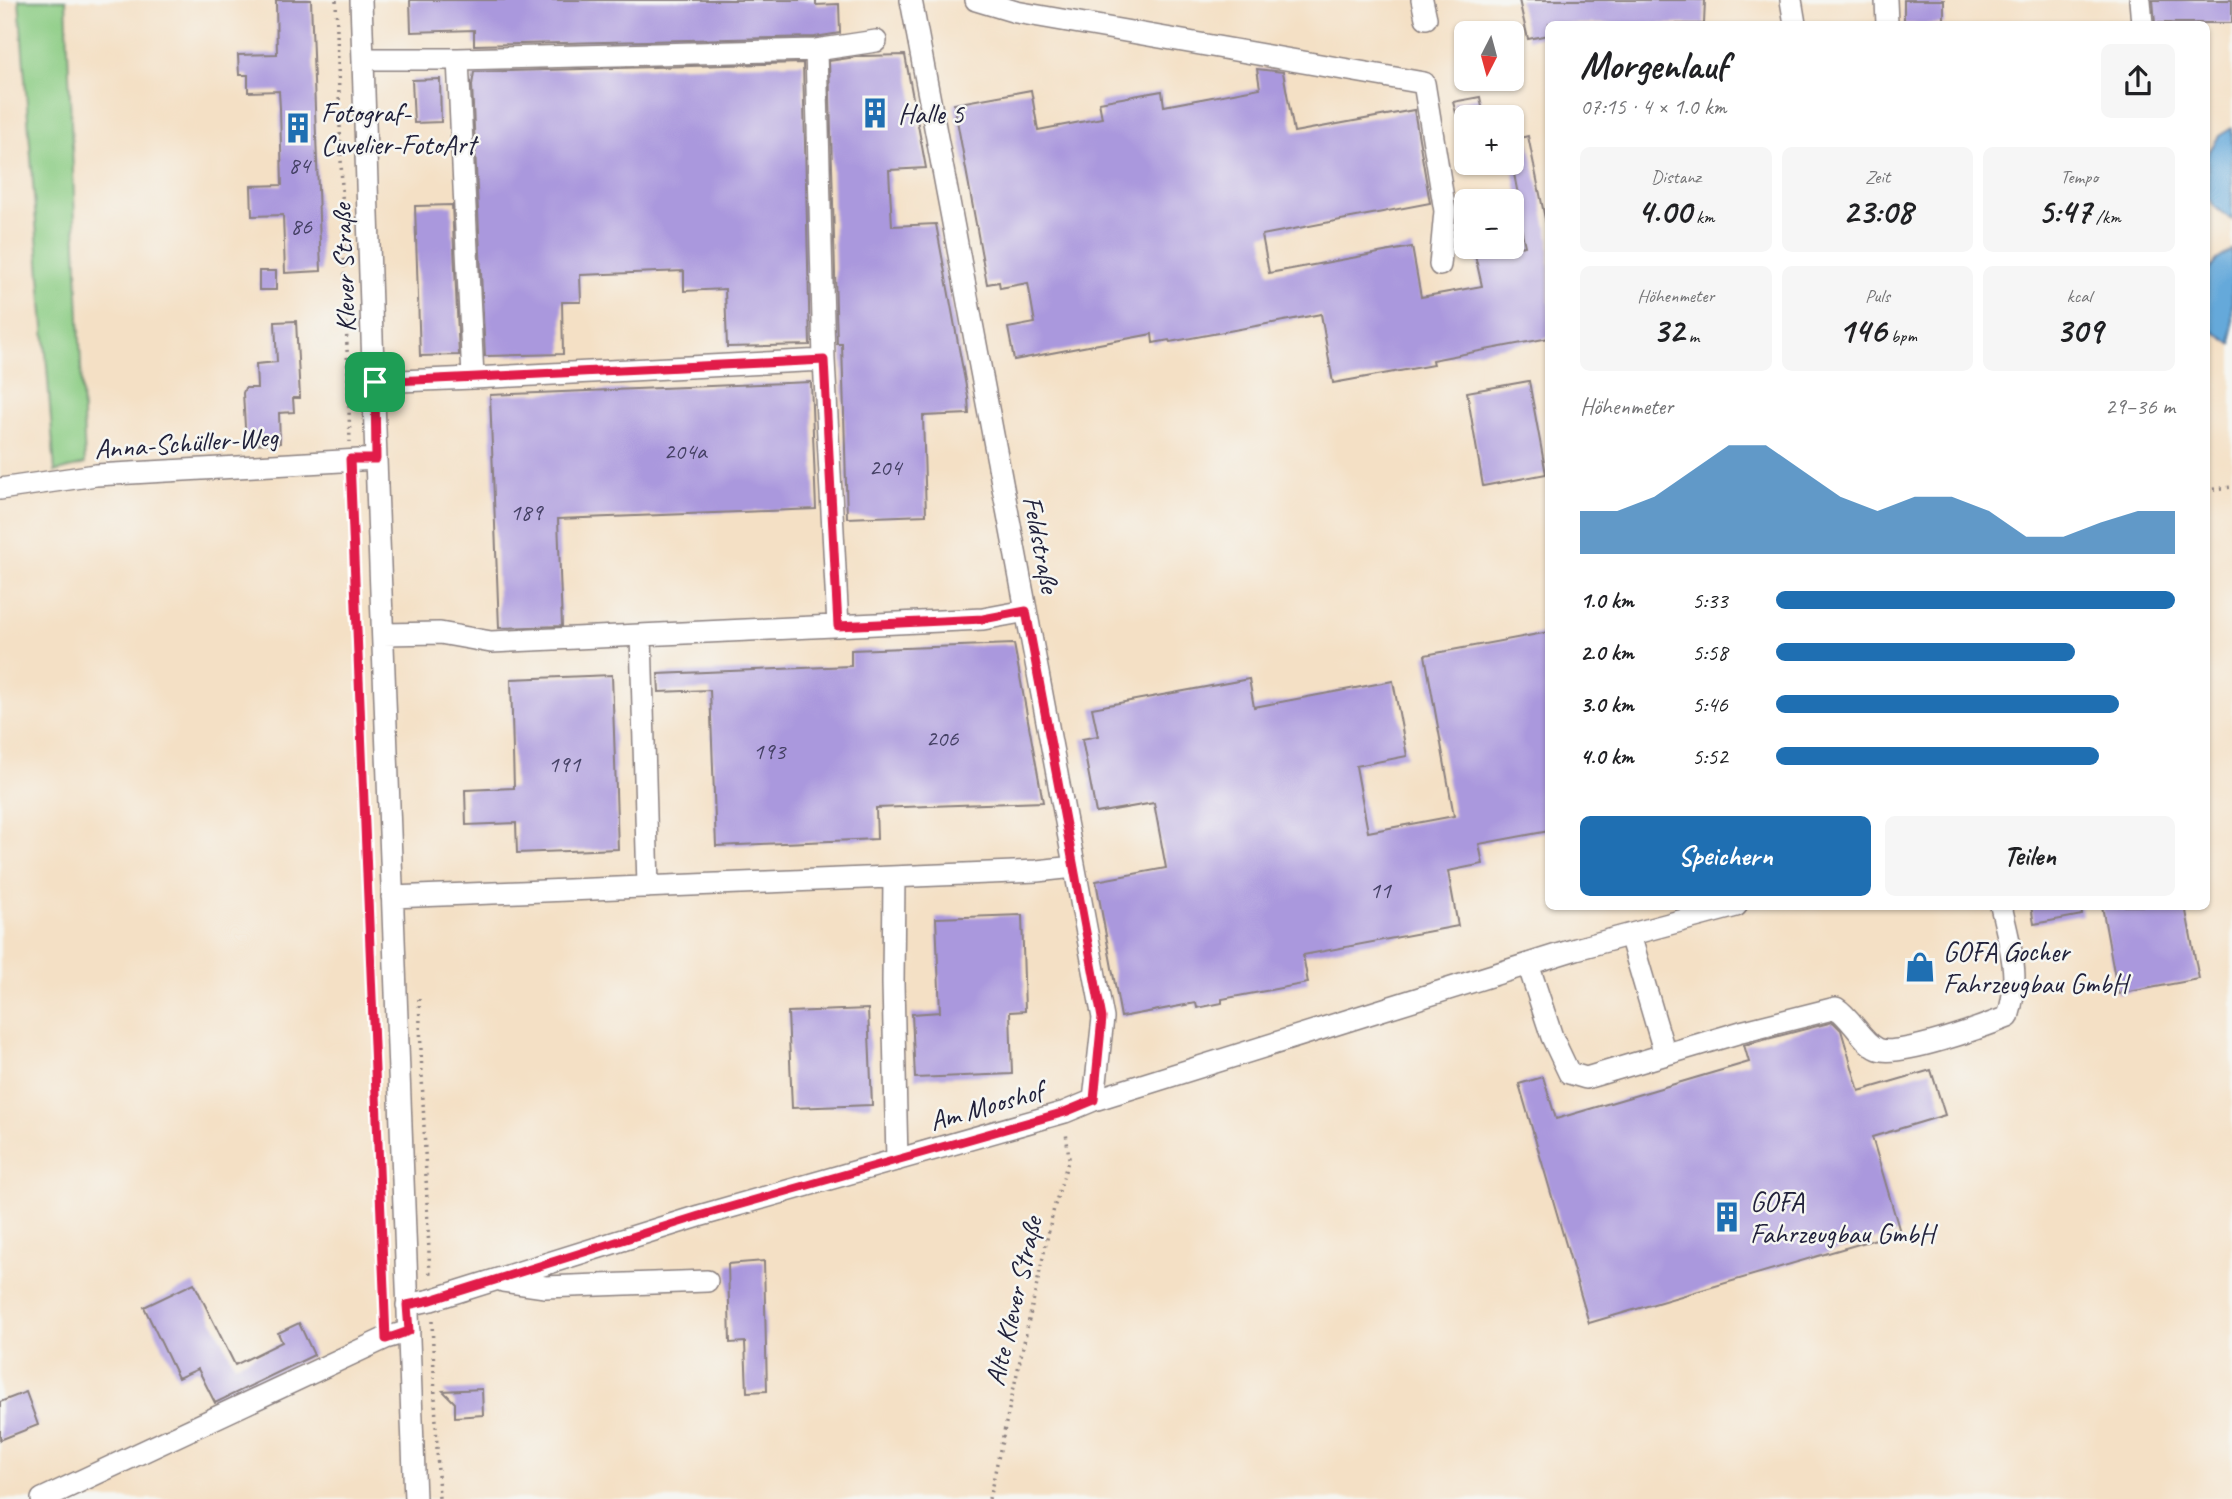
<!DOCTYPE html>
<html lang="de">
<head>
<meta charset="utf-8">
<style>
  :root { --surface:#fff; --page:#f6f6f6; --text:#202124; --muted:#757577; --accent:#1f6fb2 }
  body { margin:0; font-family:Caveat,sans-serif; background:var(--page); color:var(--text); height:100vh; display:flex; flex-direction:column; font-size:26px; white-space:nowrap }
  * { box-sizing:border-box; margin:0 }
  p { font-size:23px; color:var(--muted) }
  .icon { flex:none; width:38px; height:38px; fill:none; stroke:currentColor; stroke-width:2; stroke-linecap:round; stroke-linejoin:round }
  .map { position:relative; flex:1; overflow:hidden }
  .side { position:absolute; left:1545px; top:21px; width:665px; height:889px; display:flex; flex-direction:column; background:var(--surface); border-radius:10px; box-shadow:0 2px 5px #0004 }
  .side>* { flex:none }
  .needle { width:46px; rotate:186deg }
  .buttons { position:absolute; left:1454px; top:21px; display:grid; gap:14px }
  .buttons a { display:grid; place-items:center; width:70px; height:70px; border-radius:10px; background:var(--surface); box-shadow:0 2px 5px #0004; font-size:35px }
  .pin { position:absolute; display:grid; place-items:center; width:60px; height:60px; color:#fff; margin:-30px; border-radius:14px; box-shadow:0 4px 10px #0006 }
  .round { display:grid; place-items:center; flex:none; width:74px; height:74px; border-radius:10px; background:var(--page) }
  .headline { display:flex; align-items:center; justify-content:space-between; height:119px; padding:0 35px }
  h1 { font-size:38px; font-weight:700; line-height:52px }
  .stats { display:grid; grid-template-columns:repeat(3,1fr); gap:10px; height:119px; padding:7px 35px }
  .stats div { display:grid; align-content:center; border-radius:10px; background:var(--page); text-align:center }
  .stats b { font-size:35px; font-weight:700 }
  .stats small { font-size:19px; font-weight:400 }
  .stats p { font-size:19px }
  .chart { height:196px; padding:14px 35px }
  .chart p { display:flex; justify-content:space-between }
  .chart svg { width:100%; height:126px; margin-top:7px; fill:var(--accent); opacity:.7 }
  .button { display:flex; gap:14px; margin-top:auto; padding:14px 35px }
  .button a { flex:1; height:80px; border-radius:10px; background:var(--accent); color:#fff; font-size:28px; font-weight:700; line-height:80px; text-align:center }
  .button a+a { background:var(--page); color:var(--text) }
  ul { padding:0 35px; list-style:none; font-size:23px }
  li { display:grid; grid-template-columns:112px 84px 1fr; align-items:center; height:52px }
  li i { height:18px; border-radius:9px; background:var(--accent) }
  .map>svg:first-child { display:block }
</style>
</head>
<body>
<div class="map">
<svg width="2232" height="1499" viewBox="0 0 2232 1499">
  <rect width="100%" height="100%" fill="#f6f6f2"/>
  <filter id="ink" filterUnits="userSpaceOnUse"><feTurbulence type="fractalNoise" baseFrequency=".0143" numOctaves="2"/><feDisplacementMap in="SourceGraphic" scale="14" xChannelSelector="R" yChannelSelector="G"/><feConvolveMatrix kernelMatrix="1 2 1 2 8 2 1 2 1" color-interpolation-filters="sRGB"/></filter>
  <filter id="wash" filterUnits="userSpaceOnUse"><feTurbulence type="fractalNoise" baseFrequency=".00686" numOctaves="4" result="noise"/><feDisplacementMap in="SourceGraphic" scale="28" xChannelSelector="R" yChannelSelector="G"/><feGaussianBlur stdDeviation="1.57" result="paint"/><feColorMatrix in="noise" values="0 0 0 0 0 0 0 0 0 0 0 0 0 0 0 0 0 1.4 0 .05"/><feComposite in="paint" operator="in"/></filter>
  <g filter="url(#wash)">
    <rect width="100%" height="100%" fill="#f4e0c5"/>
    <path fill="#8bcc83" stroke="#56775f" stroke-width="2" d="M 19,0 L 66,0 L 85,464 L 55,472 Z"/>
    <path fill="#65a9da" stroke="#44668a" stroke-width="2" d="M 2232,128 L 2232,220 L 2216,208 L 2208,198 L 2207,155 L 2219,136 Z
      M 2232,250 L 2232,344 L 2213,331 L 2207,322 L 2207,273 L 2217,260 Z"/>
    <g id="blocks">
      <path fill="#aa98dd" d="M 276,0 L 311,0 L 321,271 L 285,273 L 283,215 L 252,216 L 251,186 L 282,185 L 280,108 L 279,91 L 248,92 L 248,75 L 239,75 L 238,55 L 277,54 Z
        M 410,0 L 816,0 L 816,5 L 839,4 L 840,33 L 815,37 L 474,45 L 474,30 L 411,32 Z
        M 1519,0 L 1705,0 L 1704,24 L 1549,24 L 1549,35 L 1528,39 Z
        M 1904,0 L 1944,0 L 1944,24 L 1904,24 Z
        M 2153,0 L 2232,0 L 2232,23 L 2155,23 Z
        M 905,55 L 926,168 L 889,170 L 892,226 L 936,224 L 968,397 L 969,414 L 923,416 L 926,515 L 847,518 L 842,344 L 837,344 L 829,61 L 862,56 Z
        M 803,63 L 810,345 L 727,347 L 725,289 L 684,291 L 684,271 L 580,275 L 581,302 L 562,302 L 563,354 L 485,356 L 472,85 L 474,72 Z
        M 1257,69 L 1283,72 L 1294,132 L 1414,110 L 1430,203 L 1262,235 L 1269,273 L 1412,247 L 1421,297 L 1482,286 L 1475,255 L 1525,246 L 1514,196 L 1518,195 L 1512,163 L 1516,163 L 1512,140 L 1528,136 L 1549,238 L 1549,338 L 1432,360 L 1433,365 L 1333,383 L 1321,314 L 1170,342 L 1169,340 L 1153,343 L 1152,334 L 1014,360 L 1008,328 L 1035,323 L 1028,283 L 1000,288 L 999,282 L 987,284 L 954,104 L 1031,90 L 1038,130 L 1102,118 L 1099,102 L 1162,91 L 1164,106 L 1260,88 Z
        M 440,79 L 441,122 L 414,123 L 412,80 Z
        M 1480,97 L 1484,117 L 1457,117 L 1453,102 Z
        M 452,205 L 459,355 L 420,356 L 415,206 Z
        M 259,271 L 276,271 L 276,290 L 259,290 Z
        M 296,321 L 300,398 L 293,398 L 294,412 L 279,413 L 280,443 L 246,444 L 243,393 L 245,388 L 257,388 L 256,364 L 277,362 L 275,322 Z
        M 1529,381 L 1546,474 L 1483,486 L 1467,392 Z
        M 811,382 L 816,509 L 558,519 L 562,626 L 499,628 L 490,395 Z
        M 1549,632 L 1549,831 L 1479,844 L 1483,864 L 1448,871 L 1458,926 L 1303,955 L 1308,983 L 1222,999 L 1222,1003 L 1197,1008 L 1196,1003 L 1121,1017 L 1096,881 L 1166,868 L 1154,803 L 1096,813 L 1082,739 L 1098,736 L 1092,708 L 1249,679 L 1254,707 L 1393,681 L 1407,756 L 1356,766 L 1368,832 L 1454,816 L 1425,655 Z
        M 1014,644 L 1043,802 L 876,808 L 877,839 L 716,846 L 710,690 L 659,692 L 658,674 L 851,666 L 851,650 Z
        M 612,675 L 618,849 L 517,853 L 516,823 L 466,825 L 465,790 L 514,788 L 511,679 Z
        M 2031,906 L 2081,906 L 2082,915 L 2034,924 Z
        M 2102,906 L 2185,906 L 2199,979 L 2118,994 Z
        M 1022,915 L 1025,1011 L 1010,1012 L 1012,1074 L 915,1078 L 912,1014 L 940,1012 L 936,918 Z
        M 868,1009 L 872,1105 L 792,1108 L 788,1012 Z
        M 1833,1022 L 1841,1030 L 1859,1091 L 1931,1070 L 1945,1115 L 1872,1137 L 1900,1232 L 1589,1323 L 1519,1084 L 1543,1077 L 1556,1119 L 1749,1062 L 1744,1045 Z
        M 764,1261 L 767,1391 L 747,1392 L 745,1342 L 730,1343 L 728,1264 Z
        M 194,1283 L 235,1365 L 282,1342 L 278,1333 L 299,1323 L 314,1355 L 215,1403 L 198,1369 L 178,1378 L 144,1307 Z
        M 482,1389 L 483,1415 L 455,1417 L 455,1403 L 443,1391 Z
        M 26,1392 L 38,1425 L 0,1440 L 0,1402 Z"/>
    </g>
  </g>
  <g filter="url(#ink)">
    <use href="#blocks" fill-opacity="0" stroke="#8b8180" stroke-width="2"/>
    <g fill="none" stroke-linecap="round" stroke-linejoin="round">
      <g stroke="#8b8180" stroke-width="24">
        <path id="minor" d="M 361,0 L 376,459 L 415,1499
          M 911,0 L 1103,1018 L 1094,1100
          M 976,0 L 1016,12 L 1424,83 L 1445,211 L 1440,265
          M 1422,0 L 1426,18
          M 1791,0 L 1795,24
          M 1886,0 L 1887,24
          M 2140,0 L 2142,24
          M 364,59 L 458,59 L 816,50
          M 458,59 L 473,378 L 824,360
          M 375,382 L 473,378
          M 0,489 L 96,475 L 376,459
          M 838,626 L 824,360 L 816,50 L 876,41
          M 383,634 L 440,633 L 491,642 L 983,619 L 1026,611
          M 641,635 L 648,887
          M 894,877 L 893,983 L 897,1160
          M 392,897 L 1037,871 L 1074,867
          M 1630,935 L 1665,1054
          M 1528,964 L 1552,1037 L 1569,1073 L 1586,1078 L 1741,1032 L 1836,1008 C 1852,1018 1862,1042 1878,1049 C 1898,1058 1985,1026 2008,1017 C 2021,976 2010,947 2001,906
          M 503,1281 L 545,1287 L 707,1281
          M 407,1305 L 431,1300 L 699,1216 L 1065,1112 L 1094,1100 L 1576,949 L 1736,906
          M 42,1499 L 386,1338 L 409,1331"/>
      </g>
      <path stroke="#8b8180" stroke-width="3.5" stroke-dasharray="2 5" stroke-linecap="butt" d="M 336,0 L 350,442
        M 351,481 L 383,1268
        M 2207,490 L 2232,487
        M 419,999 L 430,1278
        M 432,1321 L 439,1499
        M 989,1499 L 1054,1208 L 1069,1158 L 1066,1132"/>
      <use href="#minor" stroke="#fff" stroke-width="21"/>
    </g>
  </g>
  <g fill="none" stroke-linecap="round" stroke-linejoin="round" filter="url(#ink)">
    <g stroke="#fff" stroke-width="14">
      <path id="route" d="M 824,360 L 838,626 L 983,619 L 1026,611 L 1102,1018 L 1094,1100 L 1065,1112 L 699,1216 L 431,1300 L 407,1305 L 409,1331 L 386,1339 L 350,459 L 376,459 L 375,382 Z"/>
    </g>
    <use href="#route" stroke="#e11d48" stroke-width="9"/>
  </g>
  <defs>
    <g id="building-bare" transform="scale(2.415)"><path d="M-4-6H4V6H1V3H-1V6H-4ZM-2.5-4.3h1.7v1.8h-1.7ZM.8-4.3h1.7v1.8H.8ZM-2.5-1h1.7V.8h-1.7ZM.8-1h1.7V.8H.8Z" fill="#1f6fb2" stroke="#f6f6f2" stroke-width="2.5" paint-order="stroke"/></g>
    <g id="shop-bare" transform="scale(2.415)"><path d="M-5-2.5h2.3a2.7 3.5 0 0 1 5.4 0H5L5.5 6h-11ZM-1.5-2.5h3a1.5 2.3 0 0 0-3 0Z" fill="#1f6fb2" stroke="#f6f6f2" stroke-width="2.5" paint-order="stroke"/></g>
  </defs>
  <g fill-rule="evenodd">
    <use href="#building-bare" x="875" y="113"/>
    <use href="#building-bare" x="298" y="128"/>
    <use href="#shop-bare" x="1920" y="967"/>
    <use href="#building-bare" x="1727" y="1217"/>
  </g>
  <g text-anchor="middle" stroke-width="5" stroke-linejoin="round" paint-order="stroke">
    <g font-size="24" fill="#444064">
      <text x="299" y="173">84</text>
      <text x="301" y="234">86</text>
      <text x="685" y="459">204a</text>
      <text x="885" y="475">204</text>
      <text x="526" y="520">189</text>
      <text x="942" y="746">206</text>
      <text x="769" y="759">193</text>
      <text x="564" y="772">191</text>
      <text x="1380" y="898">11</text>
    </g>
    <g font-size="28" fill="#22223b" stroke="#f6f6f2" text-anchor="start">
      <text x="321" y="122">Fotograf-<tspan x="321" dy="32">Cuvelier-FotoArt</tspan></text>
      <text x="898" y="123">Halle 5</text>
      <text x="1943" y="961">GOFA Gocher<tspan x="1943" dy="32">Fahrzeugbau GmbH</tspan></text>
      <text x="1750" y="1211">GOFA<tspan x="1750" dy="32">Fahrzeugbau GmbH</tspan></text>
    </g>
    <g font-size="28" fill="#22223b" stroke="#f6f6f2">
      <text transform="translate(343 268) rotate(-92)" y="10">Klever Straße</text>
      <text transform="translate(186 442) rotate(-4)" y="10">Anna-Schüller-Weg</text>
      <text transform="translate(1042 544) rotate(79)" y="10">Feldstraße</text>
      <text transform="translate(986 1105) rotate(-16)" y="10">Am Mooshof</text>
      <text transform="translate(1013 1301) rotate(-77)" y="10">Alte Klever Straße</text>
    </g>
  </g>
</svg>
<div class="buttons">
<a><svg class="needle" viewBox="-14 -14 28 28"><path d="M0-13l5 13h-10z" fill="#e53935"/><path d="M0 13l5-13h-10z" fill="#757577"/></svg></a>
<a>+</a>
<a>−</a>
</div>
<div class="pin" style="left:375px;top:382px;background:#1e9e55"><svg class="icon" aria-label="arrive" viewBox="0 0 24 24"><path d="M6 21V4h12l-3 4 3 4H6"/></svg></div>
<section class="side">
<div class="headline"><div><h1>Morgenlauf</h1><p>07:15 · 4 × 1.0 km</p></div><a class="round"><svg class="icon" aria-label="share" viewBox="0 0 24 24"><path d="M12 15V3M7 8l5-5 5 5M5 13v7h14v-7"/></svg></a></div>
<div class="stats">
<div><p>Distanz</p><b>4.00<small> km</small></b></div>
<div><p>Zeit</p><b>23:08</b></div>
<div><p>Tempo</p><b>5:47<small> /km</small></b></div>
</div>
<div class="stats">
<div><p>Höhenmeter</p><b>32<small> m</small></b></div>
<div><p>Puls</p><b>146<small> bpm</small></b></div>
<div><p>kcal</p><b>309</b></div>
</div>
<div class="chart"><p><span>Höhenmeter</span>29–36 m</p>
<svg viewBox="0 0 160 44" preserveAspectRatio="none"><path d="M0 44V29L10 29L20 24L30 15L40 6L50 6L60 15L70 24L80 29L90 24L100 24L110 29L120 38L130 38L140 33L150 29L160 29V44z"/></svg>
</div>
<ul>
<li><b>1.0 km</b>5:33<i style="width:100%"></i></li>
<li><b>2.0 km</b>5:58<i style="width:75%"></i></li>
<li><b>3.0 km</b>5:46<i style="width:86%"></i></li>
<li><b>4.0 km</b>5:52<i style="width:81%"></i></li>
</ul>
<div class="button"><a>Speichern</a><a>Teilen</a></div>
</section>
</div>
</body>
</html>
